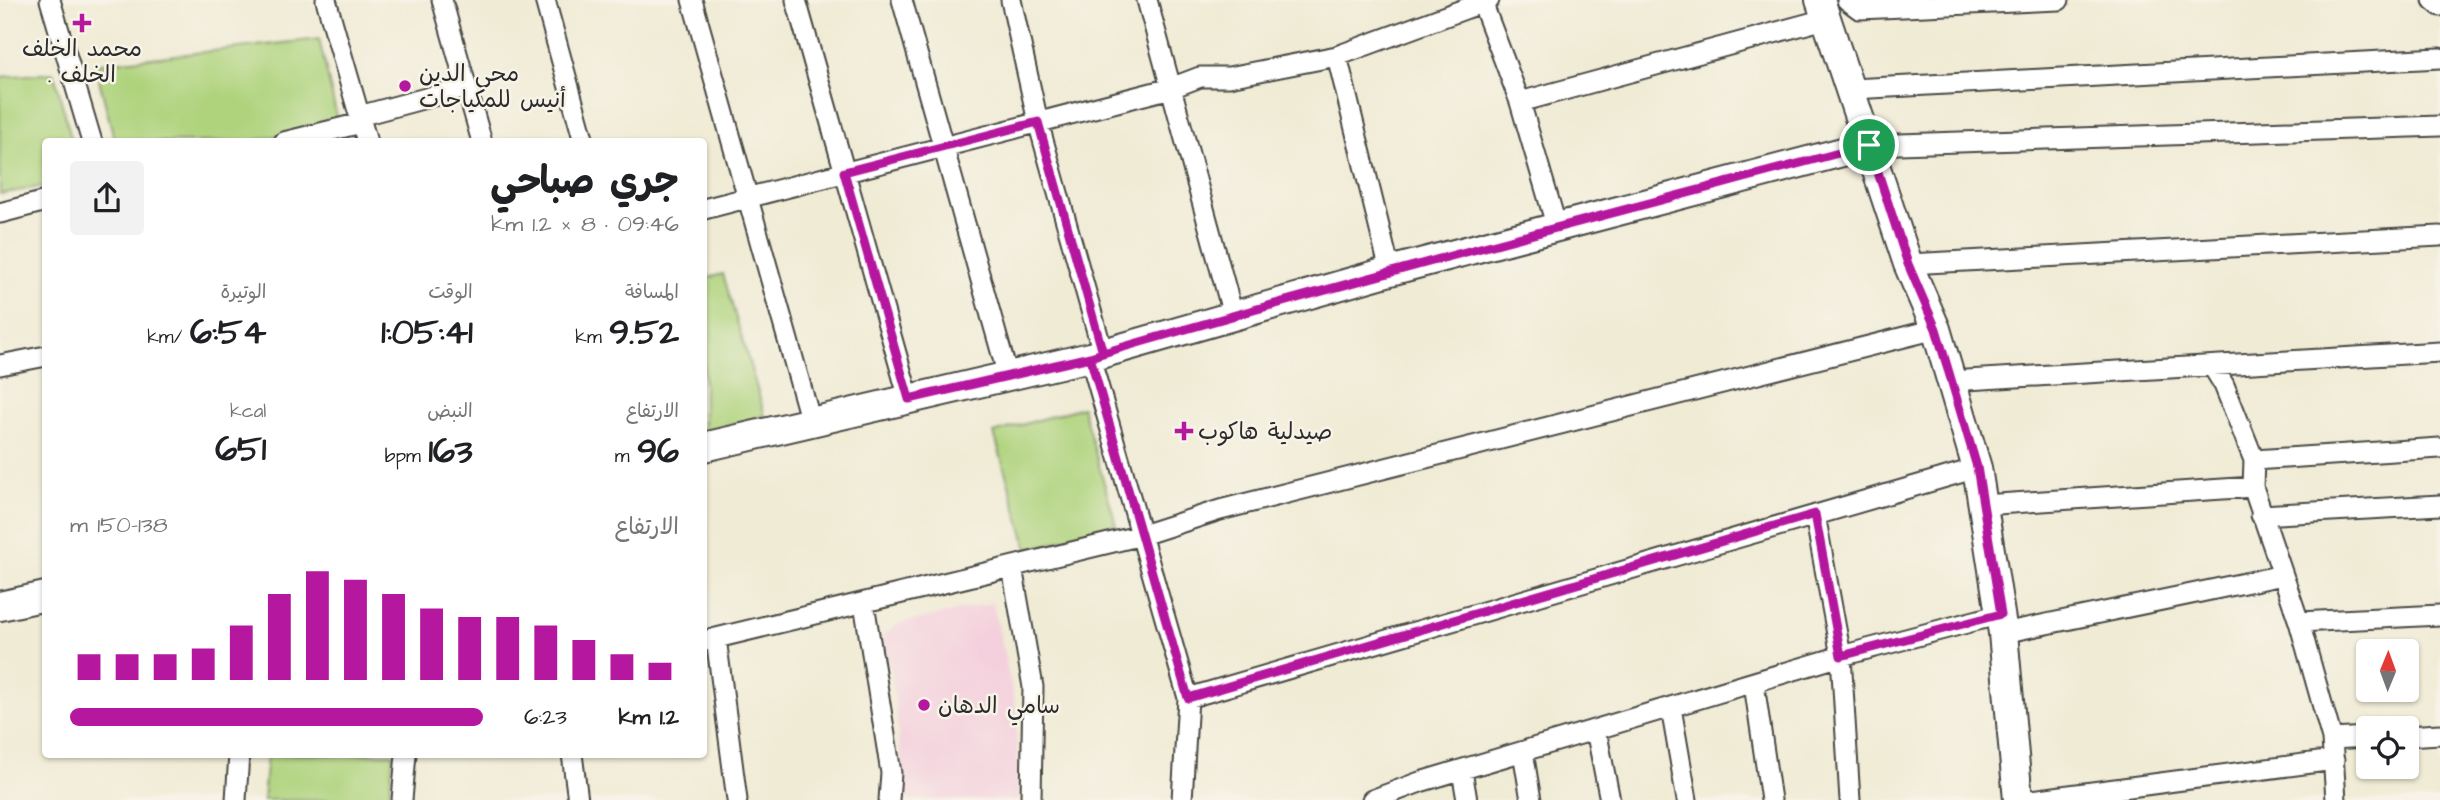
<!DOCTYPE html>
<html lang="ar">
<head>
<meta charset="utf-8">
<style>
  :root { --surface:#fff; --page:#f2f2f2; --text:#202124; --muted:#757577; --accent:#b5179e }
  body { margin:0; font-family:"Architects Daughter","Playpen Sans Arabic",sans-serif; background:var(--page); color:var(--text); direction:rtl; height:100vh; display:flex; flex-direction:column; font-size:26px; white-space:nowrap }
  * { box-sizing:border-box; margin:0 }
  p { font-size:23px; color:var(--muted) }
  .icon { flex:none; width:38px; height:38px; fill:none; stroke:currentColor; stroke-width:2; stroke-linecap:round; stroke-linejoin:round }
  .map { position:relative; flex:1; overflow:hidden; direction:ltr }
  .sheet { position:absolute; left:42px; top:138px; width:665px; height:620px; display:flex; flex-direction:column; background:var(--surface); border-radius:7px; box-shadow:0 2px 5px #0004; direction:rtl }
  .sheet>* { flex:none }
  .needle { width:46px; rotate:1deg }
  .controls { position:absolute; left:2356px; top:639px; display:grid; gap:14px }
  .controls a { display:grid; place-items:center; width:63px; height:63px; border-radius:7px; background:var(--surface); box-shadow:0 2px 5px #0004; font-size:35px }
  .pin { position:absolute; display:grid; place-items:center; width:60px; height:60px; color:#fff; margin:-30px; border:4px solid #fff; border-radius:50%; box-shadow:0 2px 7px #0007 }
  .round { display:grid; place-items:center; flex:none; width:74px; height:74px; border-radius:7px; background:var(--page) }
  .summary { display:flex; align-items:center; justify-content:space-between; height:119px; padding:0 28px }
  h1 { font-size:38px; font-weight:700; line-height:52px }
  .figures { display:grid; grid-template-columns:repeat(3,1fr); gap:10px; height:119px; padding:7px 28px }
  .figures div { display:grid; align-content:center }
  .figures b { font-size:35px; font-weight:700 }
  .figures small { font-size:19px; font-weight:400 }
  .figures p { font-size:19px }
  .chart { height:196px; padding:14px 28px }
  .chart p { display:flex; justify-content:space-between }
  .chart svg { width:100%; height:126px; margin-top:7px; stroke:var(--accent); stroke-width:6 }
  ul { padding:0 28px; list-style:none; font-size:23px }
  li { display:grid; grid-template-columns:112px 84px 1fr; align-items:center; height:52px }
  li i { height:18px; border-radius:9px; background:var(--accent) }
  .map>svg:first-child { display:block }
</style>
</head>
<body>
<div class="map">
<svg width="2440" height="800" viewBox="0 0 2440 800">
  <rect width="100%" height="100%" fill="#f7f3e8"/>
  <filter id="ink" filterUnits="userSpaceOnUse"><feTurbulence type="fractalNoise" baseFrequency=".0143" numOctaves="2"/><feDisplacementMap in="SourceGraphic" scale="14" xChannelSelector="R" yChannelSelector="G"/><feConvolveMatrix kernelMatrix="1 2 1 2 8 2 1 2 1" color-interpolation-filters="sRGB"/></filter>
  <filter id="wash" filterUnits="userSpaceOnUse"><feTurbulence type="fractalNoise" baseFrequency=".00686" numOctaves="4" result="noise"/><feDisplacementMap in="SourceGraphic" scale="28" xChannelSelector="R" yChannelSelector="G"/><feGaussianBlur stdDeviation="1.57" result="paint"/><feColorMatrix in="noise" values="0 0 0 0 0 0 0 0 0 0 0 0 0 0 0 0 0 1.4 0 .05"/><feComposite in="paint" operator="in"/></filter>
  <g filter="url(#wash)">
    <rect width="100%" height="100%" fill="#f0ebd4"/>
    <path fill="#f4cfdd" d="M 993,603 L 1016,709 L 1019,800 L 901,800 L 902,773 L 892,673 L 882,636 L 900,623 Z"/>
    <path fill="#afd37d" stroke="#6d7f54" stroke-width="2" d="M 319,39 L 338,122 L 251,142 L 115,142 L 95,64 Z
      M 54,73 L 72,142 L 46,142 L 45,186 L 0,194 L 0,77 Z
      M 723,274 L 765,416 L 704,431 L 704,279 Z
      M 1082,407 L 1116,524 L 1028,550 L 994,433 Z
      M 267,754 L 393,754 L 389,800 L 263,800 Z"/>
  </g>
  <g filter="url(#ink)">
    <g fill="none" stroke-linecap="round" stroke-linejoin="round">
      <g stroke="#494844" stroke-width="23">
        <path id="street" d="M 50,0 L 92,142
          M 326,0 L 367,142
          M 442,0 L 482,142
          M 545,0 L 584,142
          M 692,0 L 811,422
          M 796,0 L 909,399
          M 902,0 L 1008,376
          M 1011,0 L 1038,122 L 1103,353
          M 1147,0 L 1233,315
          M 1847,0 L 1859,9 L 2059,0
          M 2433,0 L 2440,6
          M 1482,2 L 1520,102 L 1557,228
          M 1337,56 L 1390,271
          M 1852,89 L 2440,58
          M 1520,102 L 1825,19
          M 359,116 L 467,87
          M 284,142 L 361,123
          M 1869,145 L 2440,126
          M 704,209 L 1171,88 L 1200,77 L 1229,77 L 1337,56 L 1489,0
          M 0,213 L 46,201
          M 1908,264 L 2440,236
          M 1090,357 L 1188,698 L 1182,800
          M 0,365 L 46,356
          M 2213,367 L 2224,385 L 2254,460 L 2253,487 L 2299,622 L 2332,739 L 2336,800
          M 1950,381 L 2440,352
          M 2254,460 L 2440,448
          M 1983,505 L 2253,487
          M 1815,515 L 1841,656 L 1850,800
          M 2261,515 L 2440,505
          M 1012,567 L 1033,687 L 1031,800
          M 864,603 L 891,773 L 889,800
          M 2299,622 L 2440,615
          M 2003,633 L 2283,575
          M 716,638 L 737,800
          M 704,641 L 1142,535 L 1220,510 L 1936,329
          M 1754,684 L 1771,800
          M 1188,698 L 1977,468
          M 1671,708 L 1687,800
          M 1596,730 L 1610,800
          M 2406,736 L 2440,734
          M 2332,739 L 2368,737
          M 1523,752 L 1531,800
          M 572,754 L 578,800
          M 1462,771 L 1467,800
          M 236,800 L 239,754
          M 402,800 L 406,754
          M 1372,800 L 1420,782 L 1841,656 L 2001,614
          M 2032,800 L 2334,760"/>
      </g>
      <g stroke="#494844" stroke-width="32">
        <path id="secondary" d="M 1820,0 L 1908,264 L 1936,329 L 1977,468 L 2003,633 L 2018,800
          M 704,447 L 1090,357 L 1390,271 L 1869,145
          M 0,606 L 46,596"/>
      </g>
      <use href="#street" stroke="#fff" stroke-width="19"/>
      <use href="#secondary" stroke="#fff" stroke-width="28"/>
    </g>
  </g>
  <g fill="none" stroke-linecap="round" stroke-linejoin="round" filter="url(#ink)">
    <g stroke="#fff" stroke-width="14">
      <path id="route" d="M 1869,145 C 1613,213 1357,279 1103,353 L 1090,357 L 909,399 L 844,172 L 1038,122 L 1103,353 L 1090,357 L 1188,698 L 1815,514 L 1841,656 L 2001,614 L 1977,467 L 1936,329 L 1908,264 L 1869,145"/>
    </g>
    <use href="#route" stroke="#b5179e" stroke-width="9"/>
  </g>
  <g fill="#b5179e" stroke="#f7f3e8" stroke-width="2.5">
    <path d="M78.5 12.5h7v7h7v7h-7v7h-7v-7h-7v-7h7z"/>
    <circle cx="405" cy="86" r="7"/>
    <path d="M1180.5 420.5h7v7h7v7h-7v7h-7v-7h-7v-7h7z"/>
    <circle cx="924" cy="705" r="7"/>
  </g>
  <g text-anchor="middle" stroke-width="5" stroke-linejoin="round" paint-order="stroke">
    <g font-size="23" fill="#2b2b2b" stroke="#f7f3e8" text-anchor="start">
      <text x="82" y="56" text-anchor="middle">محمد الخلف<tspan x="82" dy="26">. الخلف</tspan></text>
      <text x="419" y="81">محي الدين<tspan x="419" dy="26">أنيس للمكياجات</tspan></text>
      <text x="1198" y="439">صيدلية هاكوب</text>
      <text x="938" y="713">سامي الدهان</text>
    </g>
  </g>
</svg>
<div class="controls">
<a><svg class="needle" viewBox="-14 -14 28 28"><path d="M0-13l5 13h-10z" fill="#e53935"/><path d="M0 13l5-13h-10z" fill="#757577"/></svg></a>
<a><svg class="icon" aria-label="locate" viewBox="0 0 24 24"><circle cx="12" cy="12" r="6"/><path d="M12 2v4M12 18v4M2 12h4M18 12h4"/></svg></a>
</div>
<div class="pin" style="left:1869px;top:145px;background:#1e9e55"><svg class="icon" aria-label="arrive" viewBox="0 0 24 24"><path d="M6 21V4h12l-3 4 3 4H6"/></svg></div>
<section class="sheet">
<div class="summary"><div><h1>جري صباحي</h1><p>09:46 · 8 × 1.2 km</p></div><a class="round"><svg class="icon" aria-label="share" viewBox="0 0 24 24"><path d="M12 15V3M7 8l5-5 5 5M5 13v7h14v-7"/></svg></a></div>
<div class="figures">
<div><p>المسافة</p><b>9.52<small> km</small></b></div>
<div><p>الوقت</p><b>1:05:41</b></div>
<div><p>الوتيرة</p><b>6:54<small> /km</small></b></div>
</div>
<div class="figures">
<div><p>الارتفاع</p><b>96<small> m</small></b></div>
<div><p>النبض</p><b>163<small> bpm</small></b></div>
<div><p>kcal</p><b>651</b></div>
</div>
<div class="chart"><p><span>الارتفاع</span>138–150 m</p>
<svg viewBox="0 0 160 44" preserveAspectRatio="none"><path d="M5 44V35M15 44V35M25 44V35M35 44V33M45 44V25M55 44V14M65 44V6M75 44V9M85 44V14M95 44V19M105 44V22M115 44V22M125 44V25M135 44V30M145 44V35M155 44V38"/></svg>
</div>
<ul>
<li><b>1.2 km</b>6:23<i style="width:100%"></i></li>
</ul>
</section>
</div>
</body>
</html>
